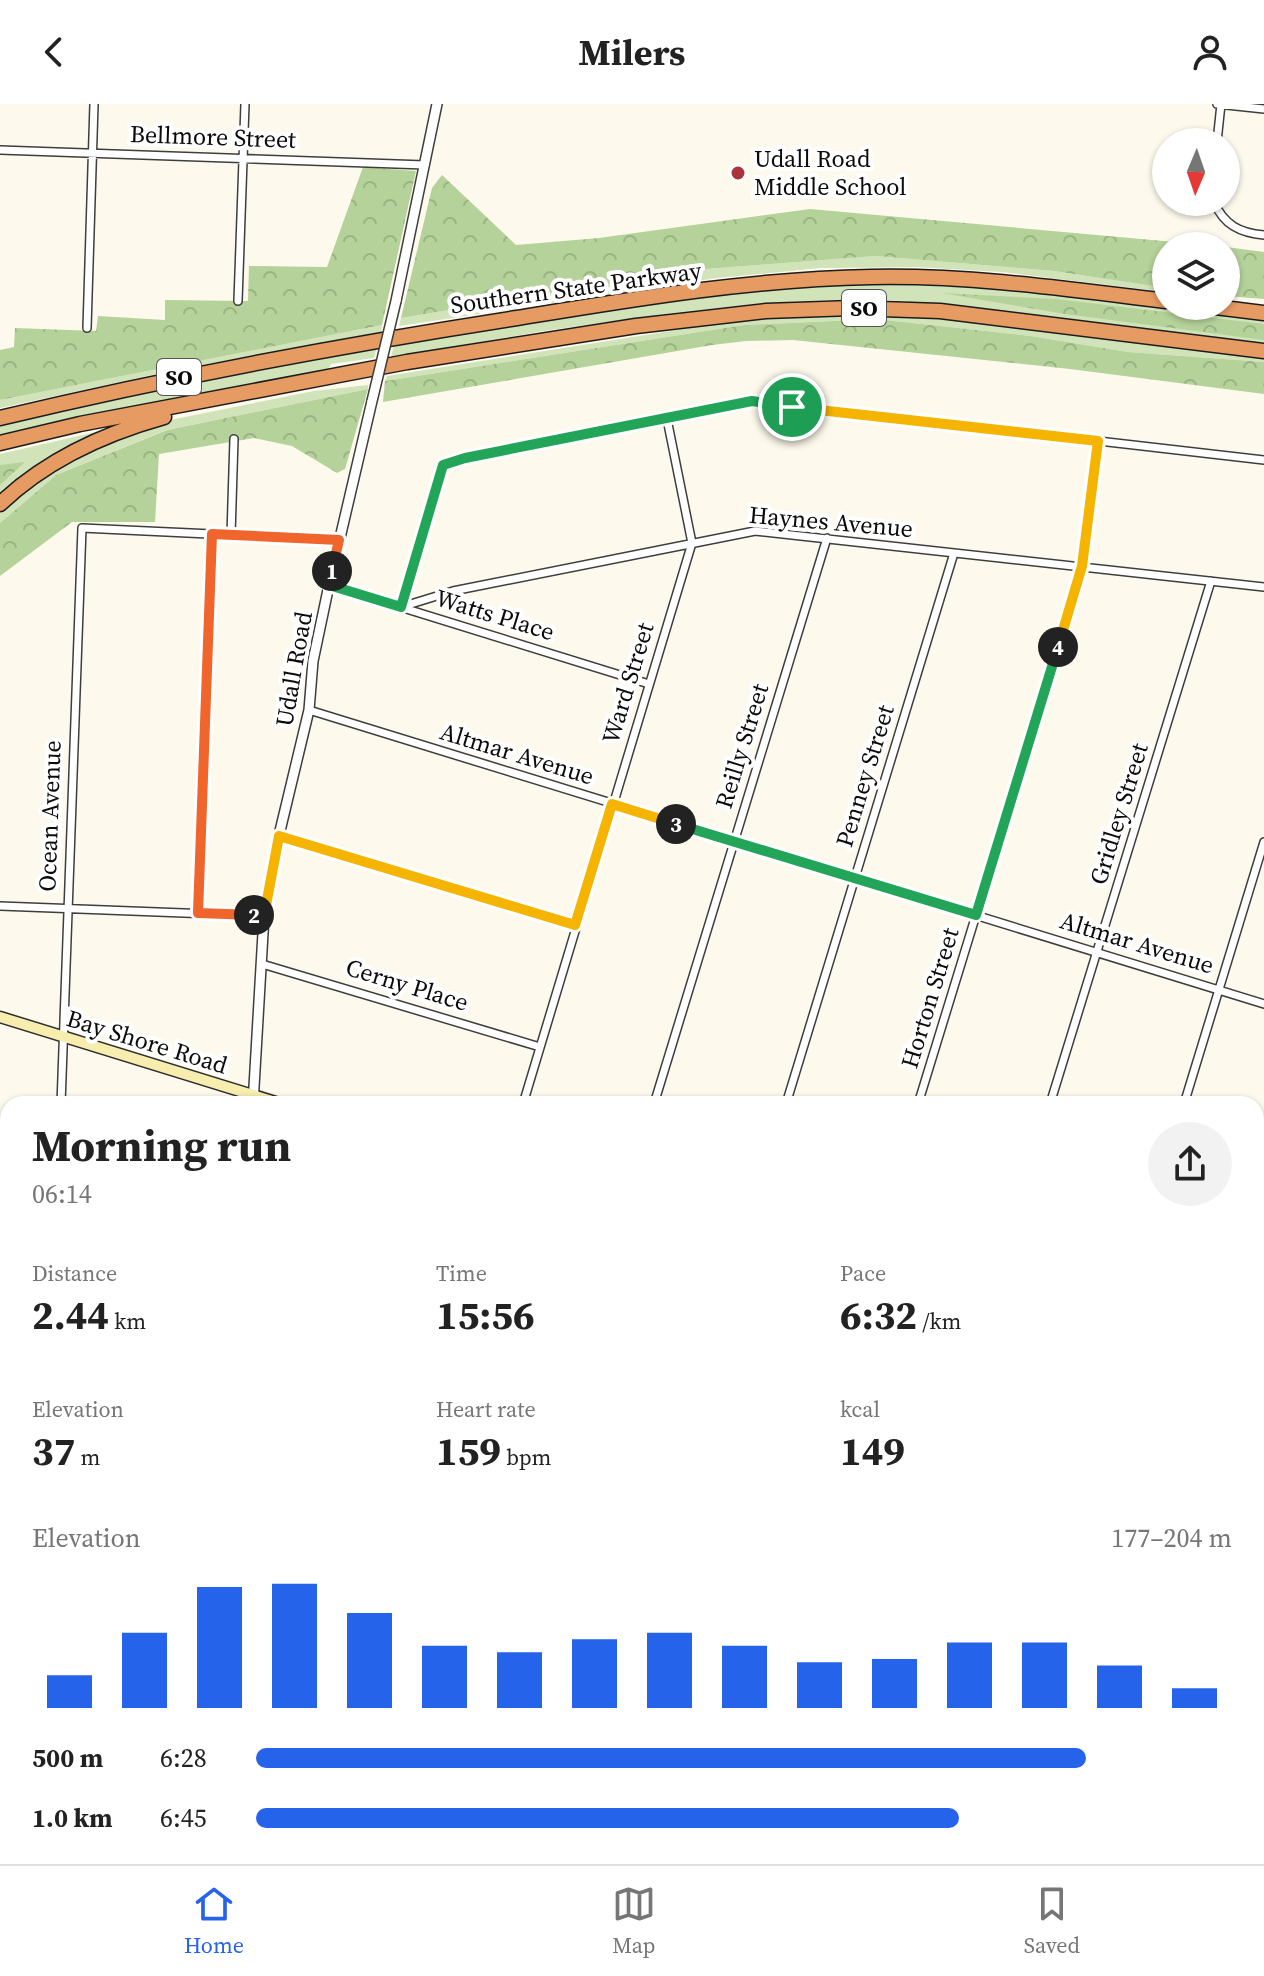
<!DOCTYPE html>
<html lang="en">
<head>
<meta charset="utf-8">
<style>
  :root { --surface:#fff; --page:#f2f2f2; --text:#222; --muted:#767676; --line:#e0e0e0; --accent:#2563eb }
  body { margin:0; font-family:"Source Serif 4",serif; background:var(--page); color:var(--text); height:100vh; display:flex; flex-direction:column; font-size:30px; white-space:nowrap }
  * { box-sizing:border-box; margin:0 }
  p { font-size:26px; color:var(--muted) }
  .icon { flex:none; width:44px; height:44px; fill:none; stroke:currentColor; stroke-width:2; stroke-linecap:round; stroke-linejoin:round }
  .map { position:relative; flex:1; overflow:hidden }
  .details { position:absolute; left:0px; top:992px; width:1264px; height:768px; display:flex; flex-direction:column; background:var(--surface); border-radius:24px 24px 0 0; box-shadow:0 2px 6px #0004 }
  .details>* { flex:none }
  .needle { width:52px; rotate:182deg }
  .buttons { position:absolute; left:1152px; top:24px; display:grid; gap:16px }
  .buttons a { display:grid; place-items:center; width:88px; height:88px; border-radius:50%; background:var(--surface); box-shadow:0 2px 6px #0004; font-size:40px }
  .pin { position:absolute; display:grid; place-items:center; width:68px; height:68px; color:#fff; margin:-34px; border:4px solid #fff; border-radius:50%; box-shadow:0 2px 8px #0007 }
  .km { position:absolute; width:40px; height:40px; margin:-20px; border-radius:50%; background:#222; color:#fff; font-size:22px; line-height:40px; text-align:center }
  .round { display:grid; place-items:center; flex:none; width:84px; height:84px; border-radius:42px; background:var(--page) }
  .summary { display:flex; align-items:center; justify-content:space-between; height:136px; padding:0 32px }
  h1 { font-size:44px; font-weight:700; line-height:60px }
  .figures { display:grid; grid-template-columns:repeat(3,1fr); gap:12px; height:136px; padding:8px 32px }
  .figures div { display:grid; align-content:center }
  .figures b { font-size:40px; font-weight:700 }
  .figures small { font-size:22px; font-weight:400 }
  .figures p { font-size:22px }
  .chart { height:224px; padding:16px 32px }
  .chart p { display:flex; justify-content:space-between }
  .chart svg { width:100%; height:144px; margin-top:8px; stroke:var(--accent); stroke-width:6 }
  ul { padding:0 32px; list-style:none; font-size:26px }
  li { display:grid; grid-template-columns:128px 96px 1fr; align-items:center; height:60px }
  li i { height:20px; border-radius:10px; background:var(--accent) }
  header { display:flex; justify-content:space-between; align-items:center; height:104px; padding:0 32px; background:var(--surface); font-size:36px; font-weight:700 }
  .tab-bar { display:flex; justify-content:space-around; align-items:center; height:112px; border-top:2px solid var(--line); background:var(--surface); font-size:22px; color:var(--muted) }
  .tab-bar a { display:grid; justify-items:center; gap:4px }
  .tab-bar .on { color:var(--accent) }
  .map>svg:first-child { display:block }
</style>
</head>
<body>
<header><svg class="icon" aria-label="back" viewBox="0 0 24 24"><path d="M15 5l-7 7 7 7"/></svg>Milers<svg class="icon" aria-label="person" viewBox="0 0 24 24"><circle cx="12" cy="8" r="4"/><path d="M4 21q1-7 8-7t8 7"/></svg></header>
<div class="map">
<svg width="1264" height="1760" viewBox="0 0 1264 1760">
  <defs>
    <pattern id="forest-crowns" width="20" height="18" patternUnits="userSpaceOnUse" patternTransform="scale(2)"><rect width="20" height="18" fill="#b5d29a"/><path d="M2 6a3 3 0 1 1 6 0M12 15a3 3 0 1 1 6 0" fill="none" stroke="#9ab383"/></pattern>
  </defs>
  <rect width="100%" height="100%" fill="#fdf9ec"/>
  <path fill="#d0e3b9" d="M 876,152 L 1054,167 L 1166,184 L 1166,188 L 1002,168 L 916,163 L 820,164 L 717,174 L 399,222 L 401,214 L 693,166 Z
    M 887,180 L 1025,186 L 1264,216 L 1264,239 L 955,202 L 889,196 L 828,196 L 764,199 L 681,208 L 543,227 L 391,254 L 394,240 C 558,214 721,184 887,180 Z
    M 876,209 L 940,213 L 1264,254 L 1264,258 L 1128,248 L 1031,232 L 876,215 L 744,221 L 385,277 L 387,272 L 753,214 Z
    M 382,221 L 381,228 L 175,266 L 0,304 L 0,296 Z
    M 377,242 L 374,254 L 331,260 L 329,264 L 0,332 L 0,320 L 191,278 Z
    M 368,281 L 368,285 L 166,326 L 56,371 L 0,419 L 0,404 L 95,337 L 155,319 L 314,287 Z
    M 96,328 C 60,347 29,365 0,394 L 0,350 Z"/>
  <path fill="url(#forest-crowns)" d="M 363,63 L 416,67 L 382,221 L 0,296 L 0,246 L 14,243 L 15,224 L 96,227 L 98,212 L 165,216 L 165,196 L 248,197 L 249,162 L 327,163 Z
    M 442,71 L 516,141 L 599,134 L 810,105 L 1219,142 L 1166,142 L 1166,184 L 1054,167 L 876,152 L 693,166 L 401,214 L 432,84 Z
    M 1226,143 L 1264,148 L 1264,195 L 1226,192 Z
    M 942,189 L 1056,195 L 1264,220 L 1264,236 L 1065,210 Z
    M 876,215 L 1031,232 L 1128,248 L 1264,258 L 1264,290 L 1070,265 L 793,236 L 746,237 L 712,241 L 383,298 L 385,277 L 744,221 Z
    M 368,285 L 345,365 L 337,369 L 292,342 L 254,334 L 159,350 L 155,418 L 72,418 L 0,472 L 0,419 L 56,371 L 167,326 Z
    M 25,358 L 0,381 L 0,361 Z
    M 1264,1366 L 1264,1700 L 1256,1710 L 1256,1384 Z
    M 1108,1752 L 1227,1752 L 1227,1760 L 1106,1760 Z"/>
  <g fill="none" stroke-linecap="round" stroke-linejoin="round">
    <path stroke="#4591be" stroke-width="2" d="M 1256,1478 L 1264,1473
      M 1136,1760 L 1136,1752"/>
    <g stroke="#3e3e3e" stroke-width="10">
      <path id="minor" d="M 1217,0 L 1264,5
        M 1217,38 L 1221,0
        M 0,46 L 425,61
        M 1214,98 C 1224,121 1240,129 1264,131
        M 238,197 L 245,0
        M 87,224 L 94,0
        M 231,431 L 234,335
        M 329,481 L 649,580
        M 401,503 L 443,361 L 465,354 L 752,297 L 1264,356
        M 401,503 L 453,487 L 755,427 L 1264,483
        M 309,606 L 1264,900
        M 279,732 L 575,821
        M 0,802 L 264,812
        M 198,809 L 212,430
        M 262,860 L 540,943
        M 61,1000 L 82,424 L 339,436
        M 523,1000 L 692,439 L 667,315
        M 654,1000 L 827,434
        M 786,1000 L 954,449
        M 918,1000 L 1076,485 L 1082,462 L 1098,337
        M 1050,1000 L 1211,477
        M 1184,1000 L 1264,738
        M 0,1182 L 8,1182
        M 1256,1199 L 1264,1173
        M 0,1564 L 8,1564
        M 33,1760 L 34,1752
        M 588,1760 L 589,1752
        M 1026,1760 L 1028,1752"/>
    </g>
    <g stroke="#3e3e3e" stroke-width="12">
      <path id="tertiary" d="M 396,197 L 437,0
        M 253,1000 L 264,812 L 274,752 L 309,606 L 313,557 L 329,481 L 372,297
        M 217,1760 L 217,1752"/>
    </g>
    <g stroke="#2d2d2d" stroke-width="13">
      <path id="secondary" d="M 0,913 L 282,1000
        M 1256,1253 L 1264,1258"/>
    </g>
    <g stroke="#1c1c1c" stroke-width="17">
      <path id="motorway" d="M 1207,202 L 1264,209
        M 0,314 C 171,273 343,241 517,214 C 633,195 752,175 871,173 C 970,171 1068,185 1166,197
        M 0,339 L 80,320 L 407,258 L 636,222 L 766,207 L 852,204 L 940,207 L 1264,247
        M 0,400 C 46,356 103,330 164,313"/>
    </g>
    <use href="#minor" stroke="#fff" stroke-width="7"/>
    <use href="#tertiary" stroke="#fff" stroke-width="9"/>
    <use href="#secondary" stroke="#f6edae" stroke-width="10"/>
    <use href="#motorway" stroke="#e59b62" stroke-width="14"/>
    <g stroke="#3e3e3e" stroke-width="12" stroke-linecap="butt">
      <path id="tertiary-bridge" d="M 372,297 L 396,197"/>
    </g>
    <use href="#tertiary-bridge" stroke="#fff" stroke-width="9"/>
  </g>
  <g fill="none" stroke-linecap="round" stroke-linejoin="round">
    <g stroke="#fff" stroke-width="16">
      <path id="split-1" d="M 332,467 L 329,481 L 401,503 L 443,361 L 465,354 L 752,297 L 792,303"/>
    </g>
    <g stroke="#fff" stroke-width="16">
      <path id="split-2" d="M 254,811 L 198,809 L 212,430 L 339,436 L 332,467"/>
    </g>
    <g stroke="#fff" stroke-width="16">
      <path id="split-3" d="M 254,811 L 264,812 L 279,732 L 575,821 L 612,700 L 676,720"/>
    </g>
    <g stroke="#fff" stroke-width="16">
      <path id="split-4" d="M 676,720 L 976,811 L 1058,543"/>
    </g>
    <g stroke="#fff" stroke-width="16">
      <path id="split-5" d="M 792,303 L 1098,337 L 1082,462 L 1058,543"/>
    </g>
    <use href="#split-1" stroke="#22a559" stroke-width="10"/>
    <use href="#split-2" stroke="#f0652b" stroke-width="10"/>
    <use href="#split-3" stroke="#f5b400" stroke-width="10"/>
    <use href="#split-4" stroke="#22a559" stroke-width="10"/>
    <use href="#split-5" stroke="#f5b400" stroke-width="10"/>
  </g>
  <circle fill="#ac333b" stroke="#fff" stroke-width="3" cx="738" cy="69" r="8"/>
  <g text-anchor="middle" stroke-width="8" stroke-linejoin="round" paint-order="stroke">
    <g fill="#fff" stroke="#545454" stroke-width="2">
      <rect x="842" y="186" width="44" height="36" rx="6"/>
      <rect x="157" y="255" width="44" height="36" rx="6"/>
    </g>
    <g font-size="22" font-weight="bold" fill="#0b0b0b">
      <text x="864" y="212">SO</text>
      <text x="179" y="281">SO</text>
    </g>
    <g font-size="24" fill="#0b0b0b" stroke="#fff">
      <text transform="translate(213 33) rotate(2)" y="8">Bellmore Street</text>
      <text transform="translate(576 184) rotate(-8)" y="8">Southern State Parkway</text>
      <text transform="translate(831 418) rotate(5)" y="8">Haynes Avenue</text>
      <text transform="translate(495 511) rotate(17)" y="8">Watts Place</text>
      <text transform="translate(294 565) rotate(-80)" y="8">Udall Road</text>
      <text transform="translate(628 579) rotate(-73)" y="8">Ward Street</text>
      <text transform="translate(742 642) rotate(-73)" y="8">Reilly Street</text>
      <text transform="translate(517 650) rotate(17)" y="8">Altmar Avenue</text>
      <text transform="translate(865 672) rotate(-73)" y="8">Penney Street</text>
      <text transform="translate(1119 710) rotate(-73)" y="8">Gridley Street</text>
      <text transform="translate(50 712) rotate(-88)" y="8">Ocean Avenue</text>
      <text transform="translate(1137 839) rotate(17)" y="8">Altmar Avenue</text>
      <text transform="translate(407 881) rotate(17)" y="8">Cerny Place</text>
      <text transform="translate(930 894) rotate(-73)" y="8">Horton Street</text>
      <text transform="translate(147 938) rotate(17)" y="8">Bay Shore Road</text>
    </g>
    <g font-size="24" fill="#0b0b0b" stroke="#fff" text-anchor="start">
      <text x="754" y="63">Udall Road<tspan x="754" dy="28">Middle School</tspan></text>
    </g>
  </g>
</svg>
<div class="buttons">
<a><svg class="needle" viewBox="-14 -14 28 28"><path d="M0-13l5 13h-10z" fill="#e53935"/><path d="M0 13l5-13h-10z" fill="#767676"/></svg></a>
<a><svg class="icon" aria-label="layers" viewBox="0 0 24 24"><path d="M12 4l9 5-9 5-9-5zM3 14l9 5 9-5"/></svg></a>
</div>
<div class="pin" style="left:792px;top:303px;background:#1e9e55"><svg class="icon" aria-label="arrive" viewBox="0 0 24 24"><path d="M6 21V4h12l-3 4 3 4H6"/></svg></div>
<b class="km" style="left:332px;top:467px">1</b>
<b class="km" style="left:254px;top:811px">2</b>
<b class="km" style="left:676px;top:720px">3</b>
<b class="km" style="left:1058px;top:543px">4</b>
<section class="details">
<div class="summary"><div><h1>Morning run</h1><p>06:14</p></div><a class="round"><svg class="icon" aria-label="share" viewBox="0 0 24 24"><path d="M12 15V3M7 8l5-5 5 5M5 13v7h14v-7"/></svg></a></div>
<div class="figures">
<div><p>Distance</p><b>2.44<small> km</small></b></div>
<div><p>Time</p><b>15:56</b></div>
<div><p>Pace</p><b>6:32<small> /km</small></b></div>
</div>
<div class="figures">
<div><p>Elevation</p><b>37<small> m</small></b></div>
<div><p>Heart rate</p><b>159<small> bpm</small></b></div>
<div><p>kcal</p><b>149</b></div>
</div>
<div class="chart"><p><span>Elevation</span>177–204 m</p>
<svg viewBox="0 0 160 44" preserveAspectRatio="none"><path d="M5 44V34M15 44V21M25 44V7M35 44V6M45 44V15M55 44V25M65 44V27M75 44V23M85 44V21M95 44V25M105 44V30M115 44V29M125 44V24M135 44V24M145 44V31M155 44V38"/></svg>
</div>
<ul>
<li><b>500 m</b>6:28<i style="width:85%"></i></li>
<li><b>1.0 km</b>6:45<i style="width:72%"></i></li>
</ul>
</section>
</div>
<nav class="tab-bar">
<a class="on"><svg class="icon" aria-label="home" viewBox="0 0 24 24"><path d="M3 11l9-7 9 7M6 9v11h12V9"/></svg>Home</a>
<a><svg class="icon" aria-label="map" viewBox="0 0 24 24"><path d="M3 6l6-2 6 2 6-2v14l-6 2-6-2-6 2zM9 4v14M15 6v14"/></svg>Map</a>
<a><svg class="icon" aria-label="saved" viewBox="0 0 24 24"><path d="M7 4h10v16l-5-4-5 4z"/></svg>Saved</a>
</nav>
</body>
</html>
